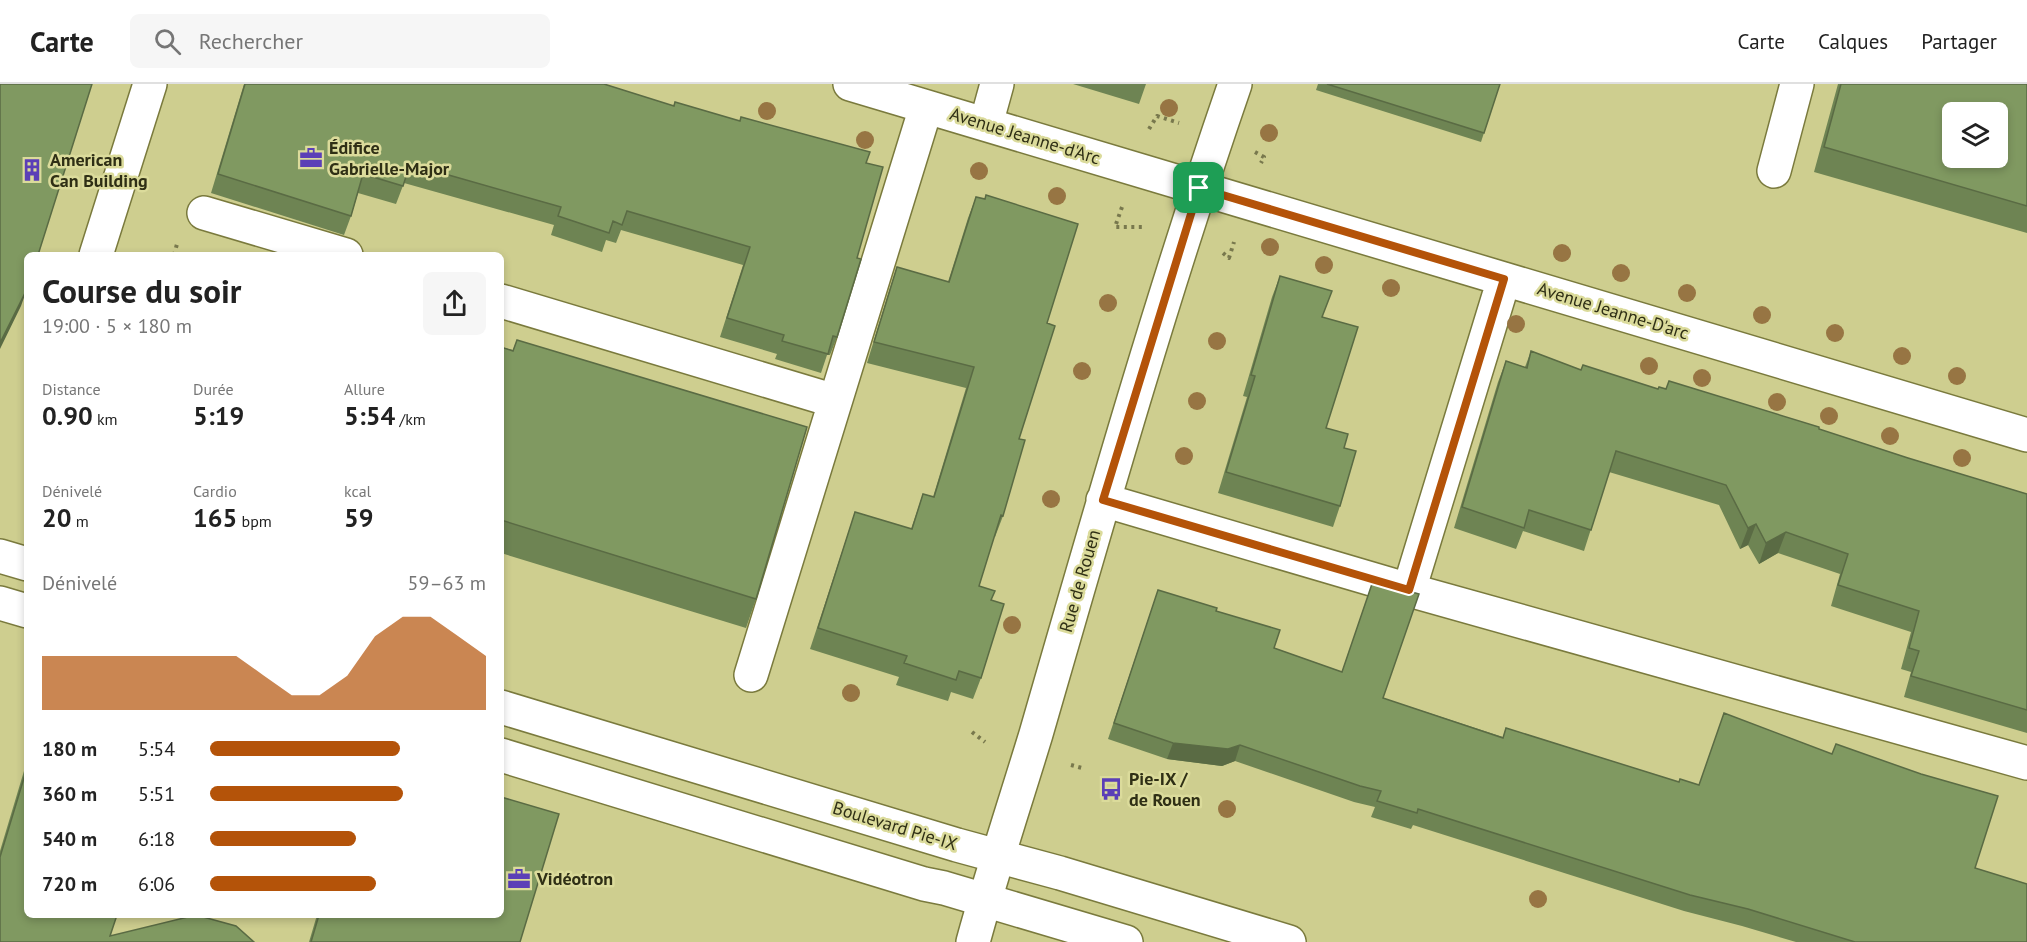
<!DOCTYPE html>
<html lang="fr">
<head>
<meta charset="utf-8">
<style>
  :root { --surface:#fff; --page:#f6f6f6; --text:#222; --muted:#767676; --line:#e0e0e0; --accent:#b45309 }
  body { margin:0; font-family:"PT Sans",sans-serif; background:var(--page); color:var(--text); height:100vh; display:flex; flex-direction:column; font-size:22px; white-space:nowrap }
  * { box-sizing:border-box; margin:0 }
  p { font-size:20px; color:var(--muted) }
  .icon { flex:none; width:33px; height:33px; fill:none; stroke:currentColor; stroke-width:2; stroke-linecap:round; stroke-linejoin:round }
  .map { position:relative; flex:1; overflow:hidden }
  .details { position:absolute; left:24px; top:168px; width:480px; height:666px; display:flex; flex-direction:column; background:var(--surface); border-radius:9px; box-shadow:0 3px 9px #0003 }
  .details>* { flex:none }
  .fabs { position:absolute; left:1942px; top:18px; display:grid; gap:12px }
  .fabs a { display:grid; place-items:center; width:66px; height:66px; border-radius:9px; background:var(--surface); box-shadow:0 3px 9px #0003; font-size:30px }
  .pin { position:absolute; display:grid; place-items:center; width:51px; height:51px; color:#fff; margin:-26px; border-radius:12px; box-shadow:0 3px 9px #0006 }
  .round { display:grid; place-items:center; flex:none; width:63px; height:63px; border-radius:9px; background:var(--page) }
  .summary { display:flex; align-items:center; justify-content:space-between; height:102px; padding:0 18px }
  h1 { font-size:33px; font-weight:700; line-height:45px }
  .stats { display:grid; grid-template-columns:repeat(3,1fr); gap:9px; height:102px; padding:6px 18px }
  .stats div { display:grid; align-content:center }
  .stats b { font-size:26px; font-weight:700 }
  .stats small { font-size:16px; font-weight:400 }
  .stats p { font-size:16px }
  .chart { height:168px; padding:12px 18px }
  .chart p { display:flex; justify-content:space-between }
  .chart svg { width:100%; height:108px; margin-top:6px; fill:var(--accent); opacity:.7 }
  ul { padding:0 18px; list-style:none; font-size:20px }
  li { display:grid; grid-template-columns:96px 72px 1fr; align-items:center; height:45px }
  li i { height:15px; border-radius:8px; background:var(--accent) }
  header { display:flex; align-items:center; gap:36px; box-sizing:border-box; height:84px; padding:0 30px; background:var(--surface); border-bottom:2px solid var(--line) }
  header strong { font-size:28px }
  nav { display:flex; gap:33px; margin-inline-start:auto; font-size:21px }
  .search { width:420px; height:54px; background:var(--page); display:flex; align-items:center; gap:15px; box-sizing:border-box; padding:0 21px; border-radius:9px; color:var(--muted); font-size:22px }
  .map>svg:first-child { display:block }
</style>
</head>
<body>
<header>
<strong>Carte</strong>
<div class="search"><svg class="icon" aria-label="search" viewBox="0 0 24 24"><circle cx="10" cy="10" r="6"/><path d="M15 15l6 6"/></svg>Rechercher</div>
<nav><a>Carte</a><a>Calques</a><a>Partager</a></nav>
</header>
<div class="map">
<svg width="2027" height="858" viewBox="0 0 2027 858">
  <rect width="100%" height="100%" fill="#cece8f"/>
  <g fill="none" stroke-linecap="round" stroke-linejoin="round">
    <g stroke="#7a7a3d" stroke-width="36">
      <path id="minor" d="M 850,0 L 2027,351
        M 986,40 L 997,0
        M 1774,87 L 1797,0
        M 204,129 L 346,171
        M 96,171 L 150,0
        M 501,217 L 835,317
        M 1103,416 L 1409,506 L 2027,679
        M 1409,506 L 1504,195
        M 751,591 L 926,23
        M 973,858 C 992,788 1015,719 1036,650 C 1099,432 1161,214 1235,0"/>
    </g>
    <g stroke="#7a7a3d" stroke-width="36">
      <path id="major" d="M 0,472 L 27,480
        M 0,519 L 27,527
        M 501,623 L 957,761 L 1060,789 L 1289,858
        M 501,671 L 924,800 L 944,804 L 1126,858"/>
    </g>
    <path stroke="#78784d" stroke-width="4" stroke-dasharray="3 4.5" stroke-linecap="butt" d="M 1149,45 L 1157,32 L 1179,39
      M 1255,68 L 1264,73 L 1261,79
      M 1122,123 L 1115,143 L 1143,143
      M 1223,169 L 1229,174 L 1234,158
      M 174,171 L 177,160
      M 972,648 L 985,658
      M 1071,681 L 1082,684"/>
    <use href="#minor" stroke="#fff" stroke-width="33"/>
    <use href="#major" stroke="#fff" stroke-width="33"/>
  </g>
  <g fill="#977543">
    <circle cx="1169" cy="24" r="9"/>
    <circle cx="767" cy="27" r="9"/>
    <circle cx="1269" cy="49" r="9"/>
    <circle cx="865" cy="56" r="9"/>
    <circle cx="979" cy="87" r="9"/>
    <circle cx="1057" cy="112" r="9"/>
    <circle cx="1270" cy="163" r="9"/>
    <circle cx="1562" cy="169" r="9"/>
    <circle cx="1324" cy="181" r="9"/>
    <circle cx="1621" cy="189" r="9"/>
    <circle cx="1391" cy="204" r="9"/>
    <circle cx="1687" cy="209" r="9"/>
    <circle cx="1108" cy="219" r="9"/>
    <circle cx="1762" cy="231" r="9"/>
    <circle cx="1516" cy="240" r="9"/>
    <circle cx="1835" cy="249" r="9"/>
    <circle cx="1217" cy="257" r="9"/>
    <circle cx="1902" cy="272" r="9"/>
    <circle cx="1649" cy="282" r="9"/>
    <circle cx="1082" cy="287" r="9"/>
    <circle cx="1957" cy="292" r="9"/>
    <circle cx="1702" cy="294" r="9"/>
    <circle cx="1197" cy="317" r="9"/>
    <circle cx="1777" cy="318" r="9"/>
    <circle cx="1829" cy="332" r="9"/>
    <circle cx="1890" cy="352" r="9"/>
    <circle cx="1184" cy="372" r="9"/>
    <circle cx="1962" cy="374" r="9"/>
    <circle cx="1051" cy="415" r="9"/>
    <circle cx="1012" cy="541" r="9"/>
    <circle cx="851" cy="609" r="9"/>
    <circle cx="1227" cy="725" r="9"/>
    <circle cx="1538" cy="815" r="9"/>
  </g>
  <path fill="#6e8453" d="M 244,0 L 604,0 L 673,22 L 675,18 L 866,79 L 857,174 L 837,253 L 830,271 L 827,271 L 821,289 L 775,275 L 777,270 L 720,253 L 743,181 L 621,146 L 616,159 L 606,156 L 602,168 L 551,151 L 554,141 L 404,99 L 396,120 L 358,109 L 351,132 L 344,151 L 211,109 Z
    M 1073,0 L 1146,0 L 1139,20 Z
    M 1318,0 L 1500,0 L 1481,58 L 1316,6 Z
    M 1838,0 L 2027,0 L 2027,149 L 1814,88 Z
    M 976,113 L 1047,239 L 1019,355 L 1003,432 L 995,453 L 994,453 L 979,502 L 991,516 L 981,594 L 973,615 L 951,608 L 948,617 L 896,601 L 899,593 L 810,565 L 855,428 L 911,445 L 923,410 L 933,413 L 966,304 L 867,279 L 890,204 L 897,183 L 948,198 L 968,134 Z
    M 1280,192 L 1323,233 L 1326,344 L 1344,364 L 1340,422 L 1333,443 L 1218,409 L 1247,313 L 1243,312 L 1272,213 Z
    M 517,256 L 756,515 L 746,544 L 501,469 L 501,263 L 513,266 Z
    M 1531,267 L 1581,286 L 1819,345 L 1908,374 L 2027,410 L 2027,649 L 1904,613 L 1911,588 L 1901,585 L 1911,548 L 1831,522 L 1840,490 L 1778,469 L 1759,480 L 1748,461 L 1740,465 L 1719,421 L 1609,388 L 1584,467 L 1523,447 L 1516,465 L 1454,444 L 1498,298 L 1506,277 L 1525,283 Z
    M 1373,497 L 1383,614 L 1503,653 L 1506,644 L 1679,698 L 1699,701 L 1975,784 L 2027,858 L 1796,858 L 1742,842 L 1684,827 L 1413,741 L 1411,745 L 1371,733 L 1375,723 L 1354,718 L 1235,677 L 1222,682 L 1167,675 L 1108,655 L 1158,506 L 1216,527 L 1274,564 L 1342,588 Z
    M 27,677 L 27,831 L 110,852 L 254,858 L 0,858 L 0,767 Z
    M 317,831 L 501,831 L 520,858 L 309,858 Z"/>
  <path fill="#5a6b44" d="M 27,205 L 21,222 L 0,265 L 0,259 Z
    M 1756,440 L 1748,461 L 1740,465 L 1748,444 Z
    M 1786,448 L 1778,469 L 1759,480 L 1766,459 Z
    M 1173,659 L 1240,661 L 1235,677 L 1222,682 L 1167,675 Z"/>
  <path fill="#809961" stroke="#5a6b44" stroke-width="1.5" fill-rule="evenodd" d="M 0,0 L 92,0 L 38,171 L 27,171 L 27,205 L 0,259 Z
    M 245,0 L 604,0 L 674,22 L 675,18 L 740,37 L 741,33 L 870,68 L 866,79 L 883,83 L 857,174 L 861,175 L 837,253 L 833,252 L 828,270 L 782,257 L 784,251 L 727,234 L 750,163 L 627,127 L 622,141 L 613,137 L 609,149 L 558,132 L 561,123 L 410,80 L 403,102 L 363,90 L 351,132 L 218,90 Z
    M 1327,0 L 1500,0 L 1484,49 Z
    M 1841,0 L 2027,0 L 2027,122 L 1824,63 ZM 1953,28 L 1998,28 L 1998,74 L 1953,74 Z
    M 986,111 L 1078,140 L 1047,239 L 1055,242 L 1019,355 L 1025,356 L 1003,432 L 1001,431 L 979,502 L 995,507 L 991,516 L 1004,520 L 981,594 L 959,587 L 956,596 L 904,579 L 907,572 L 818,544 L 855,428 L 912,445 L 923,410 L 934,413 L 974,283 L 874,258 L 897,183 L 949,198 L 976,113 L 985,115 Z
    M 1280,192 L 1332,207 L 1322,233 L 1358,243 L 1326,344 L 1348,350 L 1344,364 L 1356,367 L 1340,422 L 1226,388 L 1255,292 L 1251,291 Z
    M 517,256 L 807,343 L 756,515 L 501,436 L 501,263 L 513,267 Z
    M 1531,267 L 1581,286 L 1583,281 L 1658,305 L 1659,303 L 1666,305 L 1669,297 L 1819,343 L 1819,345 L 1908,374 L 2027,410 L 2027,626 L 1911,592 L 1919,567 L 1909,564 L 1919,527 L 1838,501 L 1848,470 L 1786,448 L 1766,459 L 1756,440 L 1748,444 L 1726,401 L 1616,367 L 1591,446 L 1529,426 L 1524,444 L 1462,423 L 1506,277 L 1527,284 Z
    M 1373,497 L 1419,510 L 1383,614 L 1503,654 L 1506,644 L 1679,698 L 1680,695 L 1699,701 L 1724,629 L 1832,670 L 1836,660 L 1921,690 L 1998,712 L 1975,784 L 2027,800 L 2027,858 L 1855,858 L 1748,825 L 1690,811 L 1418,725 L 1417,729 L 1377,717 L 1381,707 L 1360,702 L 1240,661 L 1228,665 L 1173,659 L 1114,639 L 1158,506 L 1217,524 L 1216,527 L 1280,546 L 1274,564 L 1342,588 Z
    M 27,684 L 27,831 L 117,831 L 110,852 L 196,831 L 236,842 L 254,858 L 0,858 L 0,773 Z
    M 501,713 L 559,730 L 520,858 L 311,858 L 319,831 L 501,831 Z"/>
  <g fill="none" stroke-linecap="round" stroke-linejoin="round">
    <g stroke="#fff" stroke-width="12">
      <path id="route" d="M 1199,104 L 1504,195 L 1409,506 L 1103,416 Z"/>
    </g>
    <use href="#route" stroke="#b45309" stroke-width="8"/>
  </g>
  <defs>
    <g id="office-bare" transform="scale(1.8)"><path d="M-6-3h4V-5.5h4V-3h4V5H-6ZM-1-4.5V-3h2v-1.5ZM-6 0V1H6V0Z" fill="#5b3fb7" stroke="#dbdb9b" stroke-width="2.5" paint-order="stroke"/></g>
    <g id="building-bare" transform="scale(1.8)"><path d="M-4-6H4V6H1V3H-1V6H-4ZM-2.5-4.3h1.7v1.8h-1.7ZM.8-4.3h1.7v1.8H.8ZM-2.5-1h1.7V.8h-1.7ZM.8-1h1.7V.8H.8Z" fill="#5b3fb7" stroke="#dbdb9b" stroke-width="2.5" paint-order="stroke"/></g>
    <g id="bus-bare" transform="scale(1.8)"><path d="M-5-6H5V4H4V6H2V4H-2V6H-4V4H-5ZM-3.5-4V0h7V-4ZM-3.5 1.2v1.5H-2V1.2ZM2 1.2v1.5H3.5V1.2Z" fill="#5b3fb7" stroke="#dbdb9b" stroke-width="2.5" paint-order="stroke"/></g>
  </defs>
  <g fill-rule="evenodd">
    <use href="#office-bare" x="311" y="74"/>
    <use href="#building-bare" x="32" y="86"/>
    <use href="#bus-bare" x="1111" y="705"/>
    <use href="#office-bare" x="519" y="795"/>
  </g>
  <g text-anchor="middle" stroke-width="5" stroke-linejoin="round" paint-order="stroke">
    <g font-size="18" fill="#2f2f15" stroke="#dbdb9b">
      <text transform="translate(1025 52) rotate(17)" y="6">Avenue Jeanne-d'Arc</text>
      <text transform="translate(1613 227) rotate(17)" y="6">Avenue Jeanne-D'arc</text>
      <text transform="translate(1080 497) rotate(-74)" y="6">Rue de Rouen</text>
      <text transform="translate(895 742) rotate(17)" y="6">Boulevard Pie-IX</text>
    </g>
    <g font-size="18" font-weight="bold" fill="#2f2f15" stroke="#dbdb9b" text-anchor="start">
      <text x="329" y="70">Édifice<tspan x="329" dy="21">Gabrielle-Major</tspan></text>
      <text x="50" y="82">American<tspan x="50" dy="21">Can Building</tspan></text>
      <text x="1129" y="701">Pie-IX /<tspan x="1129" dy="21">de Rouen</tspan></text>
      <text x="537" y="801">Vidéotron</text>
    </g>
  </g>
</svg>
<div class="fabs">
<a><svg class="icon" aria-label="layers" viewBox="0 0 24 24"><path d="M12 4l9 5-9 5-9-5zM3 14l9 5 9-5"/></svg></a>
</div>
<div class="pin" style="left:1199px;top:104px;background:#1e9e55"><svg class="icon" aria-label="arrive" viewBox="0 0 24 24"><path d="M6 21V4h12l-3 4 3 4H6"/></svg></div>
<section class="details">
<div class="summary"><div><h1>Course du soir</h1><p>19:00 · 5 × 180 m</p></div><a class="round"><svg class="icon" aria-label="share" viewBox="0 0 24 24"><path d="M12 15V3M7 8l5-5 5 5M5 13v7h14v-7"/></svg></a></div>
<div class="stats">
<div><p>Distance</p><b>0.90<small> km</small></b></div>
<div><p>Durée</p><b>5:19</b></div>
<div><p>Allure</p><b>5:54<small> /km</small></b></div>
</div>
<div class="stats">
<div><p>Dénivelé</p><b>20<small> m</small></b></div>
<div><p>Cardio</p><b>165<small> bpm</small></b></div>
<div><p>kcal</p><b>59</b></div>
</div>
<div class="chart"><p><span>Dénivelé</span>59–63 m</p>
<svg viewBox="0 0 160 44" preserveAspectRatio="none"><path d="M0 44V22L10 22L20 22L30 22L40 22L50 22L60 22L70 22L80 30L90 38L100 38L110 30L120 14L130 6L140 6L150 14L160 22V44z"/></svg>
</div>
<ul>
<li><b>180 m</b>5:54<i style="width:69%"></i></li>
<li><b>360 m</b>5:51<i style="width:70%"></i></li>
<li><b>540 m</b>6:18<i style="width:53%"></i></li>
<li><b>720 m</b>6:06<i style="width:60%"></i></li>
</ul>
</section>
</div>
</body>
</html>
